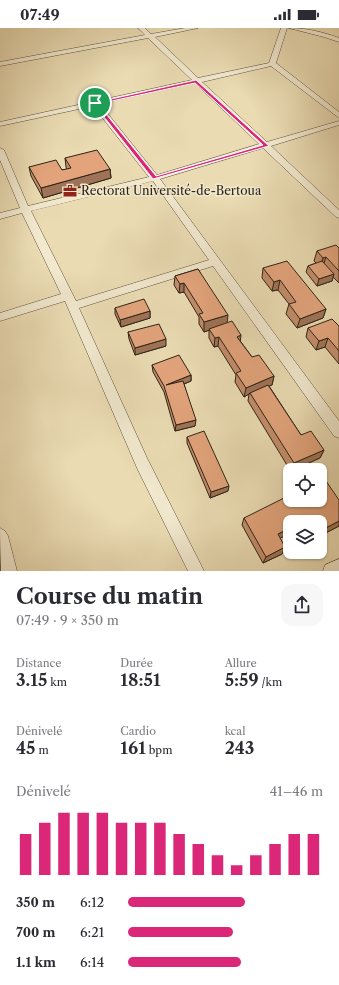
<!DOCTYPE html>
<html lang="fr">
<head>
<meta charset="utf-8">
<style>
  :root { --surface:#fff; --page:#f7f7f7; --text:#2b2b33; --muted:#7c7c81; --accent:#db2777 }
  body { margin:0; font-family:"Libre Caslon Text",serif; background:var(--page); color:var(--text); height:100vh; display:flex; flex-direction:column; font-size:15px; white-space:nowrap }
  * { box-sizing:border-box; margin:0 }
  p { font-size:13px; color:var(--muted) }
  .icon { flex:none; width:22px; height:22px; fill:none; stroke:currentColor; stroke-width:2; stroke-linecap:round; stroke-linejoin:round }
  .map { position:relative; height:543px; overflow:hidden }
  .sheet { display:flex; flex-direction:column; background:var(--surface); flex:1 }
  .sheet>* { flex:none }
  .tools { position:absolute; left:283px; top:435px; display:grid; gap:8px }
  .tools a { display:grid; place-items:center; width:44px; height:44px; border-radius:8px; background:var(--surface); box-shadow:0 1px 3px #0004; font-size:20px }
  .pin { position:absolute; display:grid; place-items:center; width:34px; height:34px; color:#fff; margin:-17px; border:2px solid #fff; border-radius:50%; box-shadow:0 1px 4px #0007 }
  .round { display:grid; place-items:center; flex:none; width:42px; height:42px; border-radius:12px; background:var(--page) }
  .overview { display:flex; align-items:center; justify-content:space-between; height:68px; padding:0 16px }
  h1 { font-size:22px; font-weight:800; line-height:30px }
  .metrics { display:grid; grid-template-columns:repeat(3,1fr); gap:6px; height:68px; padding:4px 16px }
  .metrics div { display:grid; align-content:center }
  .metrics b { font-size:17px; font-weight:800 }
  .metrics small { font-size:11px; font-weight:400 }
  .metrics p { font-size:11px }
  .chart { height:112px; padding:8px 16px }
  .chart p { display:flex; justify-content:space-between }
  .chart svg { width:100%; height:72px; margin-top:4px; stroke:var(--accent); stroke-width:6 }
  ul { padding:0 16px; list-style:none; font-size:13px }
  li { display:grid; grid-template-columns:64px 48px 1fr; align-items:center; height:30px }
  li i { height:10px; border-radius:5px; background:var(--accent) }
  .status { display:flex; justify-content:space-between; align-items:center; height:28px; padding:0 20px; background:var(--surface); direction:ltr }
  .status svg { height:11px; fill:currentColor }
  .map>svg:first-child { display:block }
</style>
</head>
<body>
<div class="status"><b>07:49</b><svg viewBox="0 0 49 12"><path d="M0 12V9h3v3zM5 12V6h3v6zM10 12V3h3v9zM15 12V0h3v12zM26 1h20v11H26zM47 4h2v5h-2z"/></svg></div>
<div class="map">
<svg width="339" height="543" viewBox="0 0 339 543">
  <rect width="100%" height="100%" fill="#eadbb3"/>
  <filter id="stains"><feTurbulence type="fractalNoise" baseFrequency=".005" numOctaves="4"/><feColorMatrix values="0 0 0 0 .2 0 0 0 0 .09 0 0 0 0 .02 0 0 0 .5 -.17"/></filter>
  <radialGradient id="worn" r=".72"><stop offset=".6" stop-color="#630" stop-opacity="0"/><stop offset="1" stop-color="#630" stop-opacity=".3"/></radialGradient>
  <g fill="none" stroke-linecap="round" stroke-linejoin="round">
    <g stroke="#5c513d" stroke-width="1">
      <path id="street" d="M 138,0 L 145,0 L 151,6 L 185,0 L 198,0 L 155,9 L 198,50 L 269,35 L 281,0 L 287,0 L 276,35 L 339,84 L 339,90 L 271,38 L 202,54 L 267,114 L 339,93 L 339,97 L 271,118 L 339,182 L 339,190 L 336,189 L 263,120 L 160,151 L 339,393 L 339,410 L 334,408 L 213,238 L 79,280 L 147,430 L 204,543 L 188,543 L 137,440 L 65,273 L 0,293 L 0,285 L 61,266 L 22,185 L 0,191 L 0,185 L 20,180 L 0,132 L 0,120 L 4,122 L 28,178 L 149,149 L 93,78 L 0,98 L 0,94 L 192,52 L 148,10 L 0,38 L 0,34 L 145,7 ZM 195,55 L 259,116 L 157,147 L 100,76 ZM 153,153 L 209,232 L 76,273 L 31,183 Z
        M 289,0 C 306,0 323,4 339,10 L 339,14 L 324,9 Z
        M 0,500 L 5,503 L 8,508 L 17,543 L 1,543 Z
        M 339,531 L 339,543 L 323,543 L 325,537 Z"/>
    </g>
    <use href="#street" fill="#f1e8ce" fill-rule="evenodd"/>
  </g>
  <path fill="#c38d6b" stroke="#2d2316" d="M 65,130 L 110,141 L 111,150 L 43,170 L 31,148 L 29,139 L 62,142 L 67,141 L 66,139 Z
    M 339,220 L 339,255 L 333,249 L 332,253 L 317,258 L 306,244 L 308,238 L 316,235 L 314,233 L 317,223 Z
    M 263,240 L 326,281 L 323,290 L 297,300 L 286,286 L 289,276 L 278,262 L 272,263 L 262,250 Z
    M 198,241 L 227,295 L 252,329 L 274,348 L 272,357 L 269,358 L 301,407 L 324,422 L 320,430 L 293,442 L 290,442 L 248,373 L 249,366 L 244,369 L 235,354 L 236,347 L 218,318 L 214,319 L 209,310 L 209,302 L 204,304 L 199,296 L 199,289 L 184,264 L 179,265 L 174,257 L 175,248 Z
    M 115,280 L 150,283 L 150,290 L 121,299 L 115,286 Z
    M 339,298 L 339,336 L 325,319 L 316,322 L 306,309 L 308,300 Z
    M 128,304 L 166,318 L 135,327 L 129,311 Z
    M 152,337 L 191,347 L 191,353 L 184,356 L 195,398 L 175,403 L 164,364 L 153,344 Z
    M 187,409 L 228,463 L 210,470 L 187,415 Z
    M 339,472 L 339,498 L 320,508 L 320,494 L 290,494 L 290,505 L 280,510 L 282,526 L 263,535 L 242,497 L 244,490 Z"/>
  <path fill="#9f7357" stroke="#2d2316" d="M 110,141 L 111,150 L 43,170 L 41,160 Z
    M 326,229 L 323,238 L 320,239 L 323,230 Z
    M 334,246 L 332,253 L 317,258 L 319,251 Z
    M 280,252 L 278,262 L 272,263 L 274,254 Z
    M 184,255 L 184,264 L 179,265 L 180,256 Z
    M 326,281 L 323,290 L 297,300 L 300,291 Z
    M 150,283 L 150,290 L 121,299 L 120,292 Z
    M 228,287 L 227,296 L 204,304 L 204,294 Z
    M 241,307 L 240,316 L 237,309 Z
    M 219,309 L 218,318 L 214,319 L 215,310 Z
    M 328,310 L 325,319 L 316,322 L 319,313 Z
    M 166,311 L 166,318 L 135,327 L 135,320 Z
    M 191,347 L 191,353 L 167,363 L 166,357 Z
    M 274,348 L 272,357 L 250,366 L 250,365 L 249,366 L 244,369 L 246,360 Z
    M 196,392 L 195,398 L 175,403 L 176,397 Z
    M 324,422 L 320,430 L 293,442 L 291,442 L 294,435 Z
    M 229,458 L 228,463 L 210,470 L 211,464 Z
    M 339,493 L 339,498 L 320,508 L 320,503 Z
    M 290,500 L 290,505 L 275,513 L 278,506 Z
    M 285,519 L 282,526 L 263,535 L 266,529 Z"/>
  <path fill="#e3a47c" stroke="#2d2316" d="M 97,122 L 110,141 L 41,160 L 29,139 L 56,132 L 62,142 L 71,140 L 65,130 Z
    M 336,217 L 339,220 L 339,243 L 326,229 L 323,230 L 317,223 Z
    M 287,233 L 326,281 L 300,291 L 289,276 L 296,274 L 280,252 L 274,254 L 263,240 Z
    M 322,233 L 334,246 L 319,251 L 308,238 Z
    M 198,241 L 228,287 L 204,294 L 199,286 L 203,285 L 184,255 L 180,256 L 175,248 Z
    M 144,271 L 150,283 L 120,292 L 115,280 Z
    M 332,291 L 339,298 L 339,323 L 328,310 L 319,313 L 308,300 Z
    M 232,293 L 241,307 L 237,309 L 252,329 L 259,327 L 274,348 L 246,360 L 236,345 L 241,343 L 219,309 L 215,310 L 209,301 Z
    M 159,296 L 166,311 L 135,320 L 128,304 Z
    M 179,327 L 191,347 L 166,357 L 183,353 L 196,392 L 176,397 L 164,358 L 152,337 Z
    M 268,357 L 301,407 L 311,403 L 324,422 L 294,435 L 250,365 Z
    M 204,403 L 229,458 L 211,464 L 187,409 Z
    M 324,450 L 339,472 L 339,493 L 320,503 L 320,494 L 290,494 L 290,500 L 278,506 L 285,519 L 266,529 L 244,490 L 290,467 L 290,472 L 320,472 L 320,452 Z"/>
  <path fill="#db2777" stroke="#fff" fill-rule="evenodd" d="M 196,52 L 269,118 L 153,151 L 93,75 ZM 195,55 L 263,117 L 156,148 L 98,76 Z"/>
  <defs>
    <g id="office-bare" transform="scale(1.08)"><path d="M-6-3h4V-5.5h4V-3h4V5H-6ZM-1-4.5V-3h2v-1.5ZM-6 0V1H6V0Z" fill="#8f2418" stroke="#f1e8ce" stroke-width="2.5" paint-order="stroke"/></g>
  </defs>
  <g fill-rule="evenodd">
    <use href="#office-bare" x="70" y="163"/>
  </g>
  <g text-anchor="middle" stroke-width="3" stroke-linejoin="round" paint-order="stroke">
    <g font-size="12" fill="#2d2316" stroke="#f1e8ce" text-anchor="start">
      <text x="81" y="167">Rectorat Université-de-Bertoua</text>
    </g>
  </g>
  <rect width="100%" height="100%" filter="url(#stains)"/>
  <rect width="100%" height="100%" fill="url(#worn)"/>
</svg>
<div class="tools">
<a><svg class="icon" aria-label="locate" viewBox="0 0 24 24"><circle cx="12" cy="12" r="6"/><path d="M12 2v4M12 18v4M2 12h4M18 12h4"/></svg></a>
<a><svg class="icon" aria-label="layers" viewBox="0 0 24 24"><path d="M12 4l9 5-9 5-9-5zM3 14l9 5 9-5"/></svg></a>
</div>
<div class="pin" style="left:95px;top:75px;background:#1e9e55"><svg class="icon" aria-label="arrive" viewBox="0 0 24 24"><path d="M6 21V4h12l-3 4 3 4H6"/></svg></div>
</div>
<section class="sheet">
<div class="overview"><div><h1>Course du matin</h1><p>07:49 · 9 × 350 m</p></div><a class="round"><svg class="icon" aria-label="share" viewBox="0 0 24 24"><path d="M12 15V3M7 8l5-5 5 5M5 13v7h14v-7"/></svg></a></div>
<div class="metrics">
<div><p>Distance</p><b>3.15<small> km</small></b></div>
<div><p>Durée</p><b>18:51</b></div>
<div><p>Allure</p><b>5:59<small> /km</small></b></div>
</div>
<div class="metrics">
<div><p>Dénivelé</p><b>45<small> m</small></b></div>
<div><p>Cardio</p><b>161<small> bpm</small></b></div>
<div><p>kcal</p><b>243</b></div>
</div>
<div class="chart"><p><span>Dénivelé</span>41–46 m</p>
<svg viewBox="0 0 160 44" preserveAspectRatio="none"><path d="M5 44V19M15 44V12M25 44V6M35 44V6M45 44V6M55 44V12M65 44V12M75 44V12M85 44V19M95 44V25M105 44V32M115 44V38M125 44V32M135 44V25M145 44V19M155 44V19"/></svg>
</div>
<ul>
<li><b>350 m</b>6:12<i style="width:60%"></i></li>
<li><b>700 m</b>6:21<i style="width:54%"></i></li>
<li><b>1.1 km</b>6:14<i style="width:58%"></i></li>
</ul>
</section>
</body>
</html>
